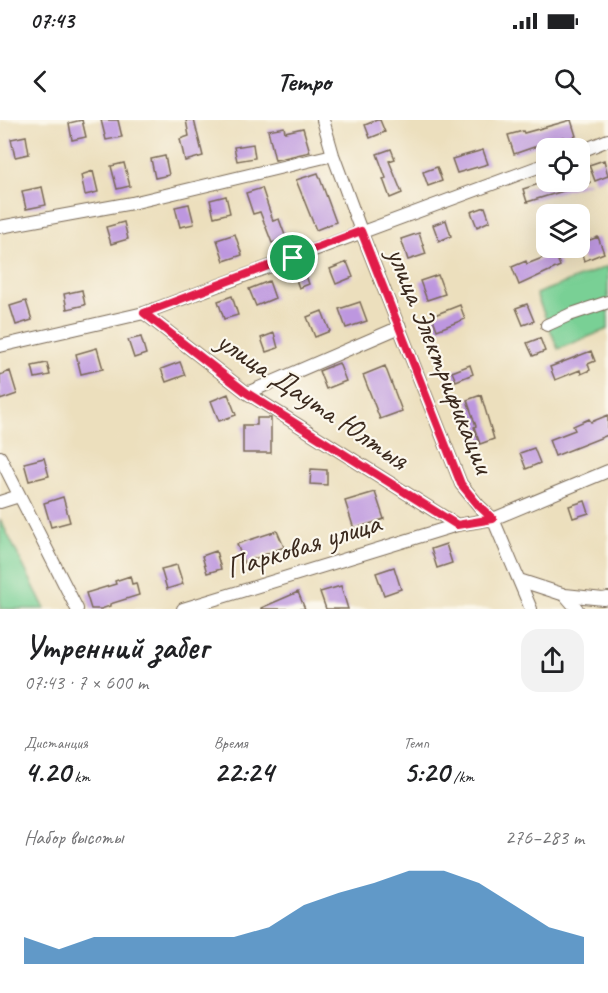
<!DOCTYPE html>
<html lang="ru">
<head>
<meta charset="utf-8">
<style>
  :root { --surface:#fff; --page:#f2f2f2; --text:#202124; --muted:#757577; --accent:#1f6fb2 }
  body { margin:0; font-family:Caveat,sans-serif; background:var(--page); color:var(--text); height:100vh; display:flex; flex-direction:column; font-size:22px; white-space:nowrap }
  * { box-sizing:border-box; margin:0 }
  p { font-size:20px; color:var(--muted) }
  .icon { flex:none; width:33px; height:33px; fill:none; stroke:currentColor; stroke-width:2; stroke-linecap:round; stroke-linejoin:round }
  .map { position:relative; height:489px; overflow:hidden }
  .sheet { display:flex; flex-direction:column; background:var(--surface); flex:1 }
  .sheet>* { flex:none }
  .fabs { position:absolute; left:536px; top:18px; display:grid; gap:12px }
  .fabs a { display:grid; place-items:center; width:54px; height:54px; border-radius:12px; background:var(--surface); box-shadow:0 6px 24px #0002; font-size:30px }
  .pin { position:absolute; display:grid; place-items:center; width:51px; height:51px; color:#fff; margin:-26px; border:3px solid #fff; border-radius:50%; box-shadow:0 2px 6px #0007 }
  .round { display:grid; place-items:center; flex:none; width:63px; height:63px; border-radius:18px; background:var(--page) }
  .head { display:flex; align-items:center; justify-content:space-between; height:102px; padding:0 24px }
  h1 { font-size:33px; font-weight:700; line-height:45px }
  .figures { display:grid; grid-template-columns:repeat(3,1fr); gap:9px; height:102px; padding:6px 24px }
  .figures div { display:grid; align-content:center }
  .figures b { font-size:30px; font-weight:700 }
  .figures small { font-size:16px; font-weight:400 }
  .figures p { font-size:16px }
  .chart { height:168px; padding:12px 24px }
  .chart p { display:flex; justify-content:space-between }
  .chart svg { width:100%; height:108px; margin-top:6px; fill:var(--accent); opacity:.7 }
  .status { display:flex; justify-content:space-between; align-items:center; height:42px; padding:0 30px; background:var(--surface); direction:ltr }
  .status svg { height:16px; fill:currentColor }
  header { display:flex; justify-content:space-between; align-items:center; height:78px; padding:0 24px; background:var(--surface); font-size:27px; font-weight:700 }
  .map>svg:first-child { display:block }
</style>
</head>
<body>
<div class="status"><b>07:43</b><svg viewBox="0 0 49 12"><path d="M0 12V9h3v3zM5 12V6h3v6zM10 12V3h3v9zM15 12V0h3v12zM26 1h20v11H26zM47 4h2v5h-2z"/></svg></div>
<header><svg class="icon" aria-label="back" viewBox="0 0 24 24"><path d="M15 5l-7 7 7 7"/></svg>Tempo<svg class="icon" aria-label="search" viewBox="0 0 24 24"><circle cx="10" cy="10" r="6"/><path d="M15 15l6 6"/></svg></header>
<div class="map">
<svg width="608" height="489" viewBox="0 0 608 489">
  <rect width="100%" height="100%" fill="#fbf7ec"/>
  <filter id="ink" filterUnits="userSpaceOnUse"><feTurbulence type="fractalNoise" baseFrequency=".0167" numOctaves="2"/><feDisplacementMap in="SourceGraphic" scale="12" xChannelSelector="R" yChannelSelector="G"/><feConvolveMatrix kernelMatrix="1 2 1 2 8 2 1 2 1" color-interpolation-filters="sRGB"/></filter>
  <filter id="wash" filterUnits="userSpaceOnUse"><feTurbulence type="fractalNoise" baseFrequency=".008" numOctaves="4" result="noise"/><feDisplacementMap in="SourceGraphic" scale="24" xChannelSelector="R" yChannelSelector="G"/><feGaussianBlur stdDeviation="1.35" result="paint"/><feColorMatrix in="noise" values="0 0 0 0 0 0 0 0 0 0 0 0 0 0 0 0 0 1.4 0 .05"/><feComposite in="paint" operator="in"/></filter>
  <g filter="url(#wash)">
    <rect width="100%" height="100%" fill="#ecdfbd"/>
    <path fill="#79d095" stroke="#5a7d5a" stroke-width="1.5" d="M 608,146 L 608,209 L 558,229 L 536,174 Z
      M 0,399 L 45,489 L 0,489 Z"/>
    <g id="blocks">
      <path fill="#bd97df" d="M 82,0 L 86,17 L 72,20 L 69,3 Z
        M 101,0 L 118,0 L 122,17 L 106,20 Z
        M 186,0 L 194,0 L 203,36 L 185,41 L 180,19 L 189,16 Z
        M 377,0 L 380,0 L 385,12 L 370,18 L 365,5 Z
        M 571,0 L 576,16 L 564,20 L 563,17 L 514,34 L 508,15 L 523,11 L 524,13 Z
        M 284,7 L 285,12 L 303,8 L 310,32 L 275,40 L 268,10 Z
        M 26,16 L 29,34 L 15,37 L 11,19 Z
        M 253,24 L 255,38 L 237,41 L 234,27 Z
        M 391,29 L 395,39 L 389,41 L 402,73 L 390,78 L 383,59 L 386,58 L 377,34 Z
        M 483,30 L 488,44 L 457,53 L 452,39 Z
        M 165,36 L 169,55 L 155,58 L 151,39 Z
        M 604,40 L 608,56 L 595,61 L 589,45 Z
        M 124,43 L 130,66 L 117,69 L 111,46 Z
        M 437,47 L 442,61 L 428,66 L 423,52 Z
        M 93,51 L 98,72 L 85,75 L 81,55 Z
        M 318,53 L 336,102 L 316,110 L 296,60 Z
        M 545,62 L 590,62 L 590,63 L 527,82 L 523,69 Z
        M 42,67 L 46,85 L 26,89 L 22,71 Z
        M 262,68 L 273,101 L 279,99 L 286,118 L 272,123 L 260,92 L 253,94 L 246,73 Z
        M 226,76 L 230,93 L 214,97 L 210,80 Z
        M 189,84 L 194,104 L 180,107 L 175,87 Z
        M 485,87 L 490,101 L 477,107 L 471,92 Z
        M 446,100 L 451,116 L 439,121 L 433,105 Z
        M 124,102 L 128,119 L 111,124 L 106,107 Z
        M 419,113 L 426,134 L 408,140 L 401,119 Z
        M 235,114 L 242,135 L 224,141 L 217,120 Z
        M 598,117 L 604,133 L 584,141 L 579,124 Z
        M 555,133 L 560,146 L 519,165 L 512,147 L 526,141 L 527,144 Z
        M 347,142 L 353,157 L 336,164 L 330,149 Z
        M 303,147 L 309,164 L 299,168 L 293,151 Z
        M 438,155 L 445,174 L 427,180 L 420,161 Z
        M 269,161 L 275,178 L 256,186 L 249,169 Z
        M 82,170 L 85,185 L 67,189 L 64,174 Z
        M 232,176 L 238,195 L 224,199 L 218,181 Z
        M 26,181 L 32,200 L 16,205 L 10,186 Z
        M 360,182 L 367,201 L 346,208 L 339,189 Z
        M 527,184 L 534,201 L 523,205 L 516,188 Z
        M 460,185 L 465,199 L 437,210 L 432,196 Z
        M 322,191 L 330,211 L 315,217 L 307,197 Z
        M 274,213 L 278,228 L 266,232 L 261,218 Z
        M 141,217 L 146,234 L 134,238 L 128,220 Z
        M 540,218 L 545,231 L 533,236 L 527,223 Z
        M 97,228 L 103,249 L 81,254 L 76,234 Z
        M 591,231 L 595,241 L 588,244 L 590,250 L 581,254 L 580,250 L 555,260 L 550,247 Z
        M 180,242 L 185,255 L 166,262 L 161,249 Z
        M 47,243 L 50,255 L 35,258 L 32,246 Z
        M 339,243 L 346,261 L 326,269 L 319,251 Z
        M 470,245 L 473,254 L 456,261 L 452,252 Z
        M 385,246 L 402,291 L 380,299 L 363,255 Z
        M 10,251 L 17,274 L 0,280 L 0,255 Z
        M 228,274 L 236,295 L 219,301 L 211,281 Z
        M 481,275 L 494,319 L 480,324 L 474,307 L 476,306 L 467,280 Z
        M 608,295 L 608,315 L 555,336 L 549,320 L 575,310 L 573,306 L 589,299 L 591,302 Z
        M 257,298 L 271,298 L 271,333 L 243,333 L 243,305 L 257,305 Z
        M 534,328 L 540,343 L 526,349 L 520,333 Z
        M 44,338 L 49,356 L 29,361 L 24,343 Z
        M 311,349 L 327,350 L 327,365 L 310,364 Z
        M 375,372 L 384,399 L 354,409 L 345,381 Z
        M 63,377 L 70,402 L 51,407 L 44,383 Z
        M 585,381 L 589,393 L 573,398 L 569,386 Z
        M 277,411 L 284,427 L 244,443 L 237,424 Z
        M 446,424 L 452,443 L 437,448 L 431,429 Z
        M 216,431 L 221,449 L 207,453 L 202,436 Z
        M 177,445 L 183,464 L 167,469 L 161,449 Z
        M 394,447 L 401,469 L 384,475 L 376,453 Z
        M 130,456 L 132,464 L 136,463 L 139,475 L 110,484 L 110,486 L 101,489 L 91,489 L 86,473 L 116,464 L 115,461 Z
        M 341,466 L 348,489 L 326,489 L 320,472 Z
        M 298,472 L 305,489 L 261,489 L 261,488 Z"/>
    </g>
  </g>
  <g filter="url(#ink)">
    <use href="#blocks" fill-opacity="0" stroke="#796956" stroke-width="1.5"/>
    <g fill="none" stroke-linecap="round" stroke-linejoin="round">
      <g stroke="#796956" stroke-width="14">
        <path id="minor" d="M 323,0 L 333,35 L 361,111 L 461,364 L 479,386 L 493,399 L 531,489
          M 579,32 L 608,20
          M 0,107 L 132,83 L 333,35
          M 144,193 L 247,273 L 457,405
          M 547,205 L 569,195 L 608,182
          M 0,226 L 144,193 L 546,44
          M 247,273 L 400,207
          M 0,337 L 77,489
          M 0,382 L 19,376
          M 519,460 L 565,475 L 577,489
          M 565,475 L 603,479 L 608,478
          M 183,489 L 457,405 L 493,399 L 608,351"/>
      </g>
      <use href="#minor" stroke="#fff" stroke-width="12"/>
    </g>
  </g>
  <g fill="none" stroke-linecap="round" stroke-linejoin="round" filter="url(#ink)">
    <g stroke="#fff" stroke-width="12">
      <path id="route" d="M 361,111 L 461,364 L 479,386 L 493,399 L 457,405 L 247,273 L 144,193 Z"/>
    </g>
    <use href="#route" stroke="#e11d48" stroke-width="8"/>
  </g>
  <g text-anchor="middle" stroke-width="4.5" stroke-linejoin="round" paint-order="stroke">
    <g font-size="30" fill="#3b2a1e" stroke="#fbf7ec">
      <text transform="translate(441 240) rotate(68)" y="10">улица Электрификации</text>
      <text transform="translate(313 280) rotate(34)" y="10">улица Даута Юлтыя</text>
      <text transform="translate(303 425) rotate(-17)" y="10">Парковая улица</text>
    </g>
  </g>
</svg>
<div class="fabs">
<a><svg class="icon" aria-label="locate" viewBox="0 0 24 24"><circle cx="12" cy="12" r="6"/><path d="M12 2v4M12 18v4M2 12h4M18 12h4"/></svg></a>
<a><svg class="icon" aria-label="layers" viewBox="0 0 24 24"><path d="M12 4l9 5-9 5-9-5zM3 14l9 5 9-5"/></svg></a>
</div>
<div class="pin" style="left:293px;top:138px;background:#1e9e55"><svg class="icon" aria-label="arrive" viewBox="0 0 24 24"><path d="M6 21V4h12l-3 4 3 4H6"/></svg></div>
</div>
<section class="sheet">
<div class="head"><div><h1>Утренний забег</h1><p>07:43 · 7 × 600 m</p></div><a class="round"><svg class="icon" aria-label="share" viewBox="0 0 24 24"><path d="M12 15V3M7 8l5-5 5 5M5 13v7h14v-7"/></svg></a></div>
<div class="figures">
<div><p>Дистанция</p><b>4.20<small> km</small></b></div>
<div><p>Время</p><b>22:24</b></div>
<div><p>Темп</p><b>5:20<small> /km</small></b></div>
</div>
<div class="chart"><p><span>Набор высоты</span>276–283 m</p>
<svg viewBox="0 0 160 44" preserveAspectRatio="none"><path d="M0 44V33L10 38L20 33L30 33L40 33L50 33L60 33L70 29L80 20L90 15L100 11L110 6L120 6L130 11L140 20L150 29L160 33V44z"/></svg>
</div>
</section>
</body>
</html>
